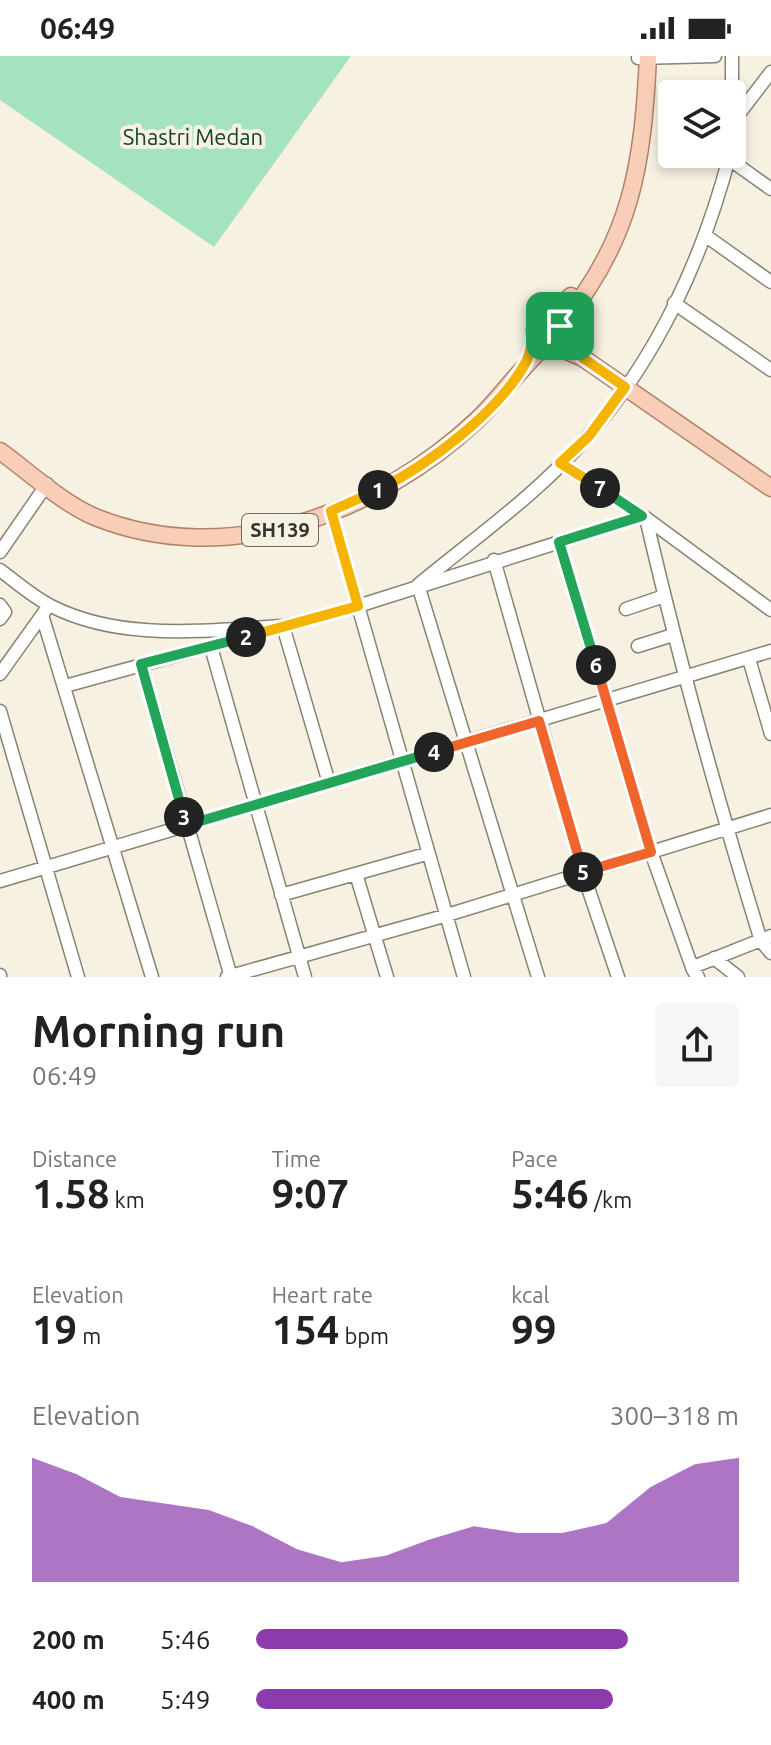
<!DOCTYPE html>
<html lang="en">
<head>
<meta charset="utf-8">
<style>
  :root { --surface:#fff; --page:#f6f6f6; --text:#222; --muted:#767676; --accent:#8b3baa }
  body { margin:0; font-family:Ubuntu,sans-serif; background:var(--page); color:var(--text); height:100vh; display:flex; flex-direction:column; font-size:30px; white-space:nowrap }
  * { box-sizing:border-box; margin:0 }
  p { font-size:26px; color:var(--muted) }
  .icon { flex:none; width:44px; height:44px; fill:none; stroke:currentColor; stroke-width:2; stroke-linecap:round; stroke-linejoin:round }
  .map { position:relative; height:921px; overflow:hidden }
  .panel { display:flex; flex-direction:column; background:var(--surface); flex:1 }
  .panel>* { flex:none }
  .controls { position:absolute; left:658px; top:24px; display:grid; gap:16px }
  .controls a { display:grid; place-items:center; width:88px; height:88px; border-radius:8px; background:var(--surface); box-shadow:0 4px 12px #0003; font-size:40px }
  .pin { position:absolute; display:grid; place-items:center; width:68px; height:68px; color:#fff; margin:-34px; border-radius:16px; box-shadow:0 4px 12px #0006 }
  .km { position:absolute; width:40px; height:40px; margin:-20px; border-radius:50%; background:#222; color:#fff; font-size:22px; line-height:40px; text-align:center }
  .round { display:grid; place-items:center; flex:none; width:84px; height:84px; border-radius:8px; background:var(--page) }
  .summary { display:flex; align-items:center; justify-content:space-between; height:136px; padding:0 32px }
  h1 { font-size:44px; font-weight:600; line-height:60px }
  .stats { display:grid; grid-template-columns:repeat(3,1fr); gap:12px; height:136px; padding:8px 32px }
  .stats div { display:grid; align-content:center }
  .stats b { font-size:40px; font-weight:600 }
  .stats small { font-size:22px; font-weight:400 }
  .stats p { font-size:22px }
  .chart { height:224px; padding:16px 32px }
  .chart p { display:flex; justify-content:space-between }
  .chart svg { width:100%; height:144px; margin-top:8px; fill:var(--accent); opacity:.7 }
  ul { padding:0 32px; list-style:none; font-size:26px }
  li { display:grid; grid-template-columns:128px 96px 1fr; align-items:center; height:60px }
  li i { height:20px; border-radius:10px; background:var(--accent) }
  .status { display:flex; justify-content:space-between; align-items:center; height:56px; padding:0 40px; background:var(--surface); direction:ltr }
  .status svg { height:22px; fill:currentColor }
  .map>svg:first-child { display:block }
</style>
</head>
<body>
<div class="status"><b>06:49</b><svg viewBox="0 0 49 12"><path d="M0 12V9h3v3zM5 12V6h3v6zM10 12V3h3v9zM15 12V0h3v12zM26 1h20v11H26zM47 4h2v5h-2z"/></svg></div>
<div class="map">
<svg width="771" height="921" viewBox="0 0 771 921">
  <rect width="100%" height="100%" fill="#f6f1e1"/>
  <path fill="#a4e3be" d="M 0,0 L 351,0 L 214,191 L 0,44 Z"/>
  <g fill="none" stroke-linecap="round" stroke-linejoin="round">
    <g stroke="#888375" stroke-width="15">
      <path id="minor" d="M 638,2 L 715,0
        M 732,62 L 732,0
        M 732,67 L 771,16
        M 729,103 L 771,133
        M 706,180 L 771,226
        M 674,247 L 771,314
        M 560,407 L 646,462 L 771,554
        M 331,455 L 464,921
        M 646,462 C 679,605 718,745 761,885 L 771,897
        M 559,486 L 651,796 L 693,914 L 698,921
        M 0,496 L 47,428
        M 494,504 L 583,817 L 618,921
        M 0,514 C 16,526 33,541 51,550 C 122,586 206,574 283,570 L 329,727
        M 0,549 L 5,556 L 0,563
        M 626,553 L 664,540
        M 42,559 L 152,921
        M 638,590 L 673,579
        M 211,591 L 305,921
        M 749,603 L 771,678
        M 141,608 L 231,921
        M 0,618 L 45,555
        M 65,630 L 358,550 L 642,460
        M 0,655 L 78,921
        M 356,818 L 387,921
        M 0,825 L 771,595
        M 281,839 L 426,798
        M 714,902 L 738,921
        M 693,911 L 771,880
        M 0,919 L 0,921
        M 227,921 L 444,860 L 771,759
        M 538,921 L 418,529 C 476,481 539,437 588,380 C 658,301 704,199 730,98"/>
    </g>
    <g stroke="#b18269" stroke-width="19">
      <path id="major" d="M 550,262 L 571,240
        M535 275a13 13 0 1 1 26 0a13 13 0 1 1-26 0Z
        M 560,270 C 632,184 643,108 648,0
        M 550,288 L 583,302 L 771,432
        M 0,395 C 29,416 62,447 95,461 C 227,514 377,458 477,364 C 502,340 521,311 547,288"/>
    </g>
    <use href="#minor" stroke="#fff" stroke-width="12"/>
    <use href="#major" stroke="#f8ceb9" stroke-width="16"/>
  </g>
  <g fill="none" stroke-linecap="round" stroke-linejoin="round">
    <g stroke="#fff" stroke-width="16">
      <path id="split-1" d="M 378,434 C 428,409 499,356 526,306 C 533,293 532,277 538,266 L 549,262 L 560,270"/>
    </g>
    <g stroke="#fff" stroke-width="16">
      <path id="split-2" d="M 246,581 L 358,550 L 331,455 L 378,434"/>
    </g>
    <g stroke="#fff" stroke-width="16">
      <path id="split-3" d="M 184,761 L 141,608 L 246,581"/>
    </g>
    <g stroke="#fff" stroke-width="16">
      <path id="split-4" d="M 184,761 L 187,769 L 434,696"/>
    </g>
    <g stroke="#fff" stroke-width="16">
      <path id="split-5" d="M 434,696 L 539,665 L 583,816"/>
    </g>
    <g stroke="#fff" stroke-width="16">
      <path id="split-6" d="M 583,816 L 651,796 L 596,609"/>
    </g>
    <g stroke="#fff" stroke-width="16">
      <path id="split-7" d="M 596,609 L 559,486 L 642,460 L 600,432"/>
    </g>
    <g stroke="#fff" stroke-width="16">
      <path id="split-8" d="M 560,270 L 583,302 L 625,331 L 589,380 L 560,407 L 600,432"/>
    </g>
    <use href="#split-1" stroke="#f5b400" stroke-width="10"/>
    <use href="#split-2" stroke="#f5b400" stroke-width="10"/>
    <use href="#split-3" stroke="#22a559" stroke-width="10"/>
    <use href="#split-4" stroke="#22a559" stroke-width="10"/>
    <use href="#split-5" stroke="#f0652b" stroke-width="10"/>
    <use href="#split-6" stroke="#f0652b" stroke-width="10"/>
    <use href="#split-7" stroke="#22a559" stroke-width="10"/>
    <use href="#split-8" stroke="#f5b400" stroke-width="10"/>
  </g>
  <g text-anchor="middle" stroke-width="8" stroke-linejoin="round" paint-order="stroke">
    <rect fill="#f6f1e1" stroke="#6e6b62" stroke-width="2" x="242" y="458" width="76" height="32" rx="6"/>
    <g font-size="20" font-weight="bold" fill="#34322c">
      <text x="280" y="481">SH139</text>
    </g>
    <g font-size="22" fill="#15422c" stroke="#f6f1e1">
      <text x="193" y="89">Shastri Medan</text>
    </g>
  </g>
</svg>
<div class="controls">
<a><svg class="icon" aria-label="layers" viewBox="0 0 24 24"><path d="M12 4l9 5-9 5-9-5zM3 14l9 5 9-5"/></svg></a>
</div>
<div class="pin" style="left:560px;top:270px;background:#1e9e55"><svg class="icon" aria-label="arrive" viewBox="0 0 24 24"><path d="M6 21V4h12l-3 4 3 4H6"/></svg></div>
<b class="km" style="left:378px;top:434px">1</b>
<b class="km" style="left:246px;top:581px">2</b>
<b class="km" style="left:184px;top:761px">3</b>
<b class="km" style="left:434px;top:696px">4</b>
<b class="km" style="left:583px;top:816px">5</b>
<b class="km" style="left:596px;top:609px">6</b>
<b class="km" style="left:600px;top:432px">7</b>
</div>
<section class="panel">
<div class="summary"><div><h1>Morning run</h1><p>06:49</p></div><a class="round"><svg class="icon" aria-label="share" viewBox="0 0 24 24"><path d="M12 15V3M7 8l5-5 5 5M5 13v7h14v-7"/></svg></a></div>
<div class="stats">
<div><p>Distance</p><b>1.58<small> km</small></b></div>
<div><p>Time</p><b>9:07</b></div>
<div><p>Pace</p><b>5:46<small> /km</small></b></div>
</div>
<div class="stats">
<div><p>Elevation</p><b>19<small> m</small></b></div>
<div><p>Heart rate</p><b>154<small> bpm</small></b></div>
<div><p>kcal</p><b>99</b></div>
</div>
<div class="chart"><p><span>Elevation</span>300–318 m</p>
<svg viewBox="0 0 160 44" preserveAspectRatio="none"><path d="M0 44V6L10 11L20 18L30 20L40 22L50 27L60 34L70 38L80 36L90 31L100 27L110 29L120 29L130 26L140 15L150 8L160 6V44z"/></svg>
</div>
<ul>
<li><b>200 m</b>5:46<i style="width:77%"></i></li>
<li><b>400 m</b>5:49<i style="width:74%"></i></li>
</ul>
</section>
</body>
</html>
